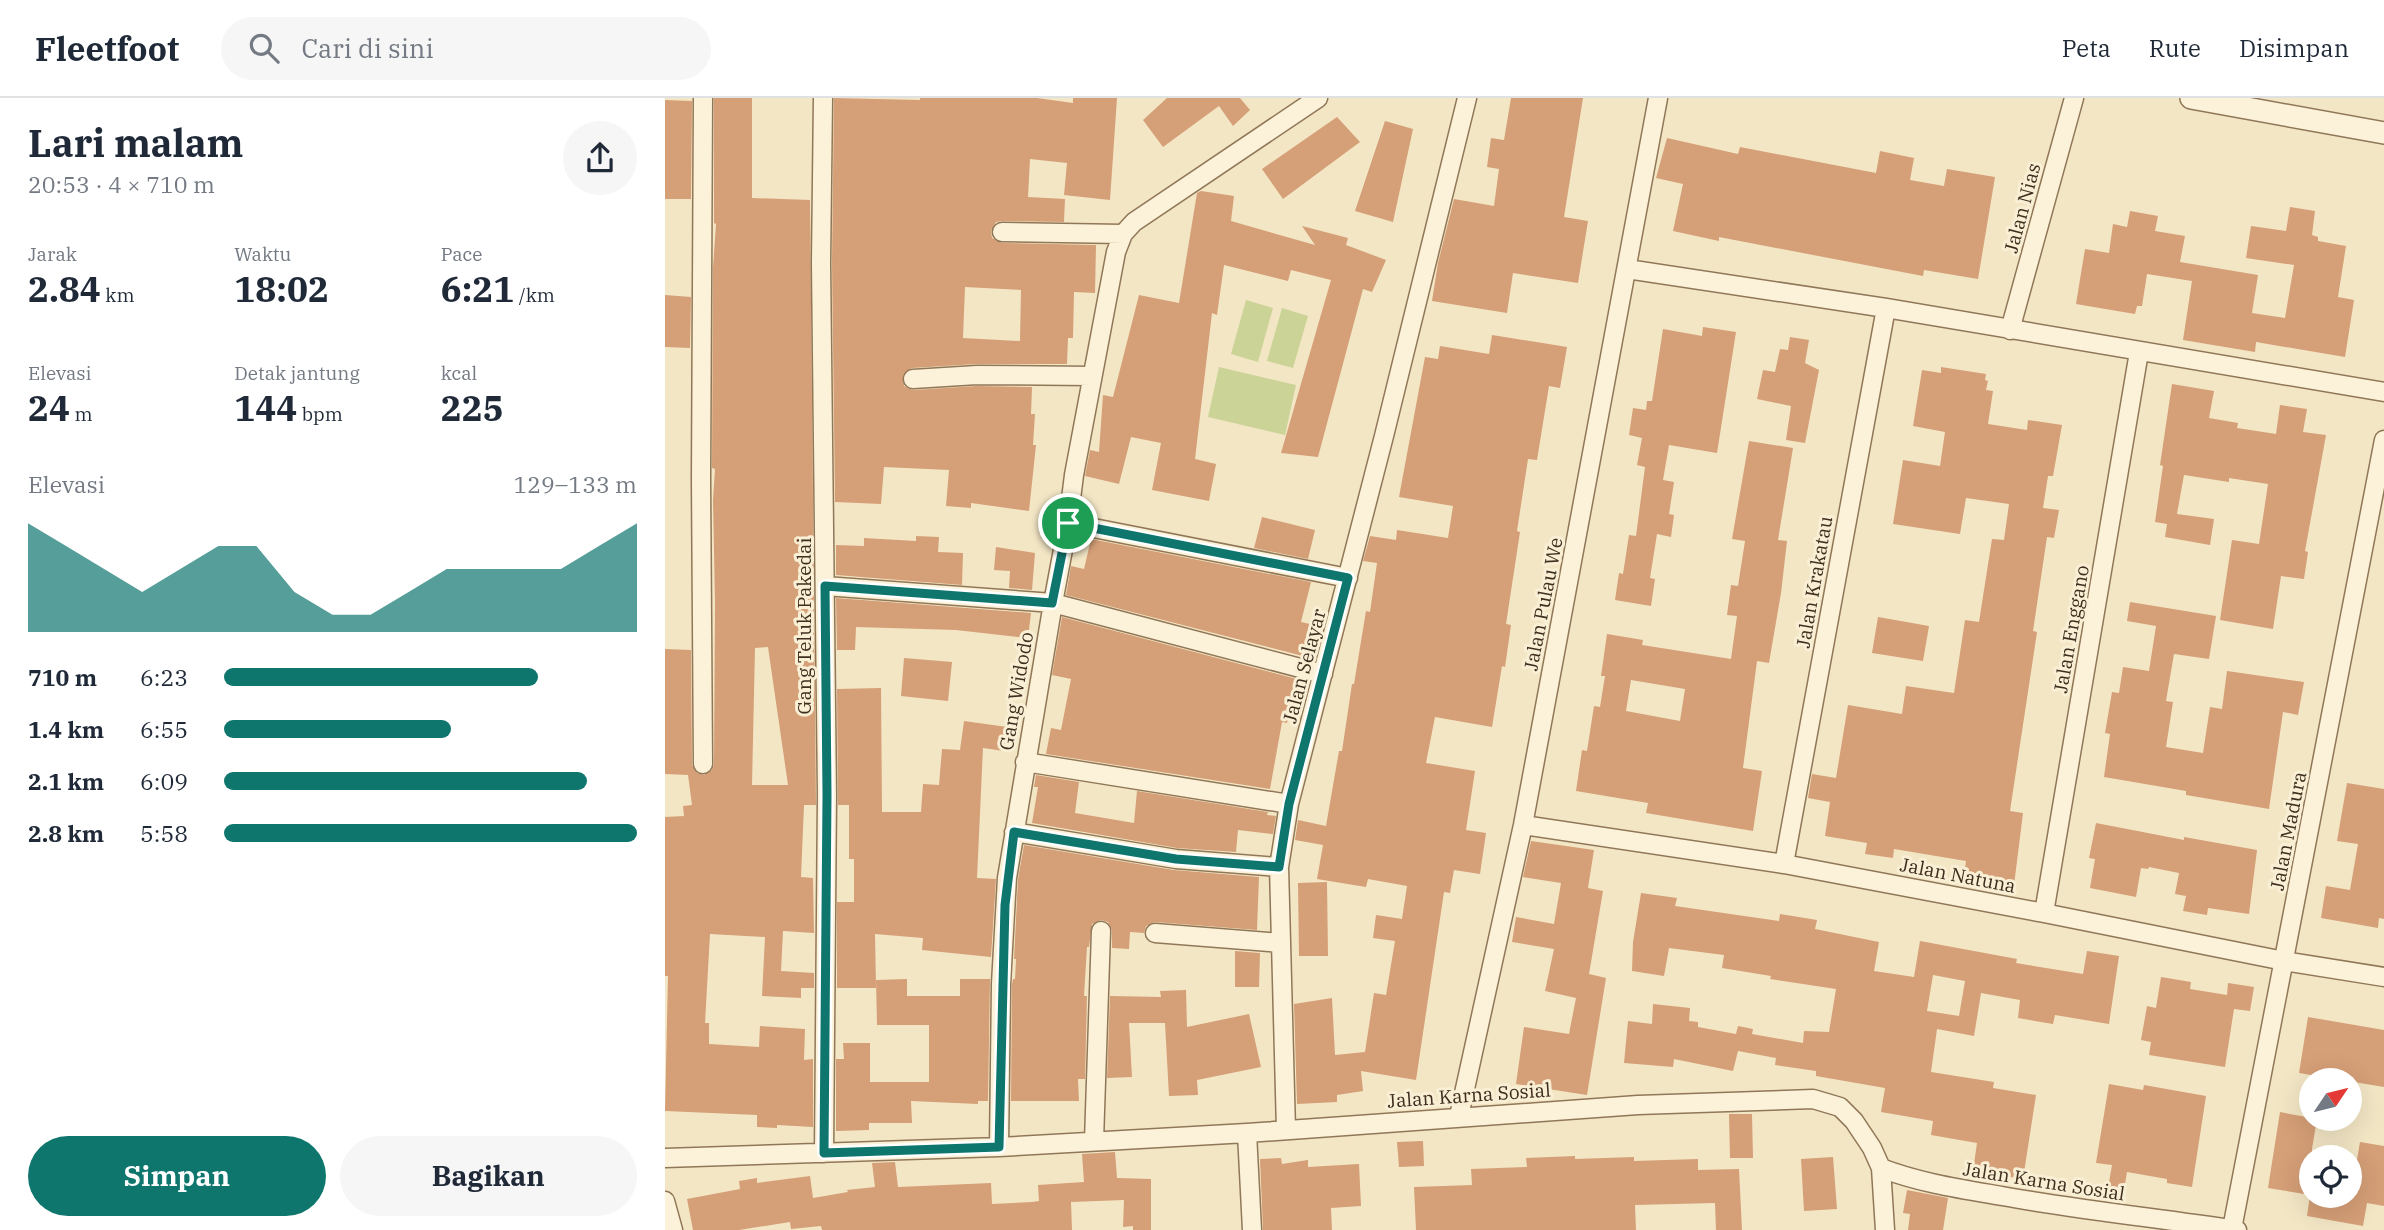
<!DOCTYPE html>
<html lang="id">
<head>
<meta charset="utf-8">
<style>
  :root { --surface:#fff; --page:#f6f6f7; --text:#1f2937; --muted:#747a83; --line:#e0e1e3; --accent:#0f766e }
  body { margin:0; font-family:"IBM Plex Serif",serif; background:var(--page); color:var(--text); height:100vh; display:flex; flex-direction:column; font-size:26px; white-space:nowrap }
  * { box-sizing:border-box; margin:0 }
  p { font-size:23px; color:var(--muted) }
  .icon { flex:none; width:38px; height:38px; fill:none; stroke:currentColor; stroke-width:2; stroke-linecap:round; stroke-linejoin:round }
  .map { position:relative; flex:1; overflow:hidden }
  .panel { display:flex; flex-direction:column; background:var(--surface); width:665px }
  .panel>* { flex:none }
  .needle { width:46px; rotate:55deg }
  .fabs { position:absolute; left:1634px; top:970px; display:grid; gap:14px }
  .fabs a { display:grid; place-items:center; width:63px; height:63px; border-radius:50%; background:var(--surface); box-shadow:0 7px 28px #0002; font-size:35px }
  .pin { position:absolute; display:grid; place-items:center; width:60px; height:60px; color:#fff; margin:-30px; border:4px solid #fff; border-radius:50%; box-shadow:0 2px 7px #0007 }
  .round { display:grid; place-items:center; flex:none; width:74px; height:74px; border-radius:37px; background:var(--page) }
  .headline { display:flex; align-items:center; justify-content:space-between; height:119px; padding:0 28px }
  h1 { font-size:38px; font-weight:700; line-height:52px }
  .stats { display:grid; grid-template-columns:repeat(3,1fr); gap:10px; height:119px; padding:7px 28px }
  .stats div { display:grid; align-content:center }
  .stats b { font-size:35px; font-weight:700 }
  .stats small { font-size:19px; font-weight:400 }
  .stats p { font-size:19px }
  .chart { height:196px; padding:14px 28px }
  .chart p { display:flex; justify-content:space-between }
  .chart svg { width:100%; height:126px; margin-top:7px; fill:var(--accent); opacity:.7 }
  .button { display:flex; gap:14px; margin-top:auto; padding:14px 28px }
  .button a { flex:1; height:80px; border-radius:42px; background:var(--accent); color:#fff; font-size:28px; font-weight:700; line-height:80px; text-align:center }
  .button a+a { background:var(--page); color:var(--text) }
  ul { padding:0 28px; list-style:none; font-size:23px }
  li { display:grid; grid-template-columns:112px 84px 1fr; align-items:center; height:52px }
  li i { height:18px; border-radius:9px; background:var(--accent) }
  header { display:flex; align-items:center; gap:42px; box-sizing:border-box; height:98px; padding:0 35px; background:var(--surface); border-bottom:2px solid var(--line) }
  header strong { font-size:33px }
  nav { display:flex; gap:38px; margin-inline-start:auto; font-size:24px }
  .search { width:490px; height:63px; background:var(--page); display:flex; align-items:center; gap:18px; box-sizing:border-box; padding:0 24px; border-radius:38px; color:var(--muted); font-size:26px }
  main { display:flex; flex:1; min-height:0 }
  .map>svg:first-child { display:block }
</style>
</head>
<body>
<header>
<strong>Fleetfoot</strong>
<div class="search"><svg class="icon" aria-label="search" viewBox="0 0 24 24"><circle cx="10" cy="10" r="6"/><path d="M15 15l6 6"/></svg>Cari di sini</div>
<nav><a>Peta</a><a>Rute</a><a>Disimpan</a></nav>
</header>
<main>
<section class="panel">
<div class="headline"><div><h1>Lari malam</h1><p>20:53 · 4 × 710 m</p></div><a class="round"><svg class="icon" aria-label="share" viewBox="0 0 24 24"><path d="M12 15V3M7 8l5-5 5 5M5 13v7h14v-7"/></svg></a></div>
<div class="stats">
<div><p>Jarak</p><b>2.84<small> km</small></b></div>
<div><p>Waktu</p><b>18:02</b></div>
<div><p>Pace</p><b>6:21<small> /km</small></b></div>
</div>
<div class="stats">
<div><p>Elevasi</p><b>24<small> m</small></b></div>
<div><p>Detak jantung</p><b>144<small> bpm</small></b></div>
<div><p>kcal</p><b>225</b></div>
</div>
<div class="chart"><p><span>Elevasi</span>129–133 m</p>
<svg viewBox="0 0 160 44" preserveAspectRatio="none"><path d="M0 44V6L10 14L20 22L30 30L40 22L50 14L60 14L70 30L80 38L90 38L100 30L110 22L120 22L130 22L140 22L150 14L160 6V44z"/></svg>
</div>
<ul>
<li><b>710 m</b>6:23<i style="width:76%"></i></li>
<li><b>1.4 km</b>6:55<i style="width:55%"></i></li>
<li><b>2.1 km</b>6:09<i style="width:88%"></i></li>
<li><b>2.8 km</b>5:58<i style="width:100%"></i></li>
</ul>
<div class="button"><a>Simpan</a><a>Bagikan</a></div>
</section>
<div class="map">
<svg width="1719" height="1132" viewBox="0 0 1719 1132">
  <rect width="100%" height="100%" fill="#f3e6c5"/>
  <path fill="#cbd397" d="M 581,202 L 608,210 L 593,264 L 566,256 Z
    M 617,210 L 643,218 L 628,270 L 602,263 Z
    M 554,269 L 631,287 L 620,337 L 543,319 Z"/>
  <path fill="#d59f77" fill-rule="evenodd" d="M 49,0 L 87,0 L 87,100 L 145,102 L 151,707 L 139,707 L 136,779 L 148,780 L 149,835 L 118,833 L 116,873 L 149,875 L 149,890 L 136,890 L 136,900 L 97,898 L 100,839 L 45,836 L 40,925 L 44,925 L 44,946 L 94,949 L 95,928 L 140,931 L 139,962 L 148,961 L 148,1029 L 112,1027 L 112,1030 L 92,1029 L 92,1017 L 0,1013 L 3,878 L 0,878 L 0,719 L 19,718 L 18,708 L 27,707 L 23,677 L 0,676 L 0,551 L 26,552 L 27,667 L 32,675 L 39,677 L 47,672 L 49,666 L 50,505 L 48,402 L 50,371 L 47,370 L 48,170 L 51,126 L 49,125 ZM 103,549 L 123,687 L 87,687 L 90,550 Z
    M 169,0 L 255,2 L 255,0 L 372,0 L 408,5 L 408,0 L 452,0 L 445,102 L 399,97 L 402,65 L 365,61 L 363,99 L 400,101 L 399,124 L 337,123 L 331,124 L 326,133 L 327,140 L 337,145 L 431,147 L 430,195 L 409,194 L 408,240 L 403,240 L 402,266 L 311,266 L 247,270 L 238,277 L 239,288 L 248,292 L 312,288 L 367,289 L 366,316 L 370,316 L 368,347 L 371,347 L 364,413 L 306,405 L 306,410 L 281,408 L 284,372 L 219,369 L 216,406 L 170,404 L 167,165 ZM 300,189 L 356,192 L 355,243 L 298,240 Z
    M 502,0 L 575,0 L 585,12 L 568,28 L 554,8 L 498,49 L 478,22 Z
    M 846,0 L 918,0 L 899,119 L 923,123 L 913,185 L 848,175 L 842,215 L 767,203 L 773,165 L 789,101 L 829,108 L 834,71 L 822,69 L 826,40 L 839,42 Z
    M 0,2 L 27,3 L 26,101 L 0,101 Z
    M 672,19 L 695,44 L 618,101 L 597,71 Z
    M 720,23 L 748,31 L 728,124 L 690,113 Z
    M 1002,40 L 1073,56 L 1075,49 L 1211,75 L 1215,53 L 1249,60 L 1245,82 L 1279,88 L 1282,71 L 1330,79 L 1313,181 L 1259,172 L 1258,178 L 1054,139 L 1054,143 L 1008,133 L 1018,86 L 991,80 Z
    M 536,93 L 569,98 L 566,123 L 650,147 L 637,128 L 683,140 L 681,147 L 721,162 L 707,194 L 698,191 L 653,359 L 616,355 L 666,182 L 626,172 L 623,183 L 559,167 L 552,217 L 547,215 L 530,361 L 551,366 L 544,403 L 487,392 L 496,345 L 466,339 L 454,386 L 420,378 L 425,352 L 434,354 L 438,297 L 448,299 L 474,197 L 514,205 L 532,95 Z
    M 1625,109 L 1650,113 L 1647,137 L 1653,139 L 1653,143 L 1681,148 L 1673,199 L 1689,202 L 1680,259 L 1591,244 L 1590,254 L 1518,242 L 1527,183 L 1482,176 L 1477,208 L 1472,208 L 1470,216 L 1411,206 L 1420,151 L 1444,155 L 1448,126 L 1462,129 L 1465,113 L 1493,118 L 1490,133 L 1520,138 L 1515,164 L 1593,177 L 1587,215 L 1620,220 L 1629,167 L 1581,160 L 1586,128 L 1621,133 Z
    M 0,197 L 26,199 L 25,250 L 0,249 Z
    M 1038,229 L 1071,234 L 1052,355 L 1004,347 L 998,382 L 1009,384 L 1004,416 L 1009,417 L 1006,439 L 992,436 L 985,480 L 990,481 L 986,508 L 950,502 L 954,475 L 958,476 L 964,437 L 971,438 L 980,369 L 972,367 L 977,340 L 964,337 L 968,310 L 981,312 L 982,303 L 987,303 L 998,231 L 1037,238 Z
    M 827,237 L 902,249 L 895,290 L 884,288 L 872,362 L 863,361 L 852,433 L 855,434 L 841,526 L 846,527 L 840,569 L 837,568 L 827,629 L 770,619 L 761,665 L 810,673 L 801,732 L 821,735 L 815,776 L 789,772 L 785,795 L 779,794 L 751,982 L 696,973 L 698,993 L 672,997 L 672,1004 L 632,1006 L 629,906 L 667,900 L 670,957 L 700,954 L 709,895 L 721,897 L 730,843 L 708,840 L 711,817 L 737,821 L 742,788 L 703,781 L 701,789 L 652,781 L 658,747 L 630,742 L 633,722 L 661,728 L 674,653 L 677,653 L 687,586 L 689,586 L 701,513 L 705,514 L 712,465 L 698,463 L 705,438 L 731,442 L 732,432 L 783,440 L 788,408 L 734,399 L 760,259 L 773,261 L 775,248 L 824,256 Z
    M 1125,239 L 1144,242 L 1140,265 L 1154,272 L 1140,345 L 1121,342 L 1126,308 L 1092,301 L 1098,272 L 1110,274 L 1115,251 L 1123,252 Z
    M 1276,269 L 1321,276 L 1320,282 L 1323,283 L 1321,292 L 1328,293 L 1323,326 L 1362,332 L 1363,322 L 1397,327 L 1388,378 L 1383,378 L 1378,410 L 1394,412 L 1389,440 L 1382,439 L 1368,533 L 1372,534 L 1345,713 L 1358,715 L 1349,787 L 1299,779 L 1301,763 L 1229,751 L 1228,760 L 1200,756 L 1202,745 L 1160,738 L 1165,704 L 1143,700 L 1147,676 L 1171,680 L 1183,607 L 1237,616 L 1241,588 L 1289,595 L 1300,522 L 1314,524 L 1327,441 L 1339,442 L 1344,406 L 1301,400 L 1295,436 L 1228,426 L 1238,362 L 1275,368 L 1280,334 L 1248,328 L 1257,272 L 1276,275 Z
    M 1507,286 L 1549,293 L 1544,320 L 1573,325 L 1572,330 L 1611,336 L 1615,307 L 1642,311 L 1638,334 L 1661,337 L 1640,453 L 1643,454 L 1639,481 L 1616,478 L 1608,531 L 1555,522 L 1567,442 L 1594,446 L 1603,386 L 1564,380 L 1564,384 L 1519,377 L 1512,416 L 1549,421 L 1545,447 L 1500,439 L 1502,426 L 1490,424 L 1498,368 L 1495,367 Z
    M 1084,343 L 1128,350 L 1113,442 L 1122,443 L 1116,495 L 1104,565 L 1092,563 L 1078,670 L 1097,673 L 1088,733 L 981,715 L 983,705 L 911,693 L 917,652 L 922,653 L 929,608 L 935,609 L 940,578 L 936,578 L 942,536 L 978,542 L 977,547 L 1066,561 L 1072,518 L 1062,517 L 1066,487 L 1073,488 L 1080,443 L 1067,441 ZM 966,582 L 1020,591 L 1015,623 L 961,613 Z
    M 597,419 L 650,432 L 643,461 L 589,450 Z
    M 251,438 L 274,439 L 273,454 L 298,455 L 297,487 L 171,477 L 171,447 L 199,448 L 199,440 L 251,443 Z
    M 426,441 L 646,484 L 636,524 L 645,526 L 638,558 L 401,497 L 406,468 L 419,471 Z
    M 331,449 L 370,455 L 367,492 L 344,490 L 345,473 L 329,472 Z
    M 171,500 L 366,515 L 363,540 L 291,532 L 191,529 L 190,552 L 172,552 Z
    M 1465,504 L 1551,518 L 1544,561 L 1509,556 L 1501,603 L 1508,604 L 1501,649 L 1538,655 L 1545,609 L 1557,611 L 1562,573 L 1639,584 L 1633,617 L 1618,614 L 1604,711 L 1521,697 L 1521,693 L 1439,679 L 1445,636 L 1440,635 L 1447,594 L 1454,595 L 1458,569 L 1484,573 L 1491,528 L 1462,523 Z
    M 397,519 L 632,581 L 622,625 L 617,624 L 605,691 L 381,656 L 386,630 L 396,632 L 406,581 L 387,577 Z
    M 1213,519 L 1264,528 L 1258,563 L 1207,555 Z
    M 239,560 L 287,564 L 283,603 L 236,598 Z
    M 216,590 L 217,714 L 256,714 L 258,686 L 274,687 L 277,651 L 295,652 L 299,623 L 342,629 L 339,653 L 318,650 L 312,780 L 331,781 L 326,859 L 257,852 L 258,840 L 210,836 L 211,890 L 172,890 L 172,804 L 189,804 L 189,761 L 184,761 L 184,707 L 173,707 L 172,591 Z
    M 371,677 L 414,684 L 410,715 L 469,725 L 472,693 L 603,714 L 602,717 L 611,718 L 608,736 L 573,732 L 571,754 L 512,750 L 367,725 L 373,689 L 369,689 Z
    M 1682,685 L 1719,691 L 1719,821 L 1714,820 L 1713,830 L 1656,820 L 1661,788 L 1685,792 L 1693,746 L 1672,743 Z
    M 1431,725 L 1519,742 L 1519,739 L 1592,752 L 1584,816 L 1543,810 L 1542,817 L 1518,813 L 1521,798 L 1510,796 L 1514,775 L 1484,769 L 1483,771 L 1476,770 L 1471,799 L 1425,790 L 1430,761 L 1424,760 Z
    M 866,743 L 929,752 L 923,790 L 938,793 L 924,876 L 941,880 L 922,997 L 851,986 L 859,929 L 904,936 L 911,900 L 880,893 L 889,851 L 847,844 L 851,819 L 889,826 L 896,785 L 858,779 Z
    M 359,747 L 509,772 L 594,779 L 592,832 L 490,824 L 481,828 L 479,835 L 465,834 L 464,851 L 447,850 L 447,833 L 443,824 L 436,822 L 427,826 L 424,849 L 422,849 L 419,898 L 422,898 L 420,981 L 413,981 L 414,1003 L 346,1003 L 347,886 L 348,881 L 350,881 L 351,861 L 349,861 L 353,781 Z
    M 662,784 L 663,858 L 634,858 L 633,785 Z
    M 976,795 L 1012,800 L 1010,808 L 1114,823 L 1115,816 L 1152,822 L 1150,831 L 1214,844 L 1209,873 L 1249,879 L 1255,843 L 1352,861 L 1351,865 L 1418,876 L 1422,853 L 1454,858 L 1444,926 L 1390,917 L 1388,926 L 1353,920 L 1355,902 L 1316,895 L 1309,938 L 1272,931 L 1266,974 L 1329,984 L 1328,990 L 1371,997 L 1358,1081 L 1308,1073 L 1312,1045 L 1266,1037 L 1268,1023 L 1216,1014 L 1220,990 L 1151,978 L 1151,973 L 1110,967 L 1111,960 L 1073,953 L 1068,973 L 1009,961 L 1008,969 L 959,965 L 963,923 L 987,926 L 988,906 L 1025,910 L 1024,923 L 1033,924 L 1033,929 L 1071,936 L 1073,928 L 1088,931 L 1087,936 L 1138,945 L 1139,933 L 1164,934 L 1171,891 L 1105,881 L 1106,878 L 1057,870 L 1059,857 L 1004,850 L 999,878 L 967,873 L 968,844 ZM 1268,877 L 1300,883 L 1294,918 L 1262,913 Z
    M 570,853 L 595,855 L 594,889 L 570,889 Z
    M 1496,879 L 1526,884 L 1525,891 L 1562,897 L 1563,885 L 1589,889 L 1585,913 L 1569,911 L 1560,969 L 1484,957 L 1486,944 L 1476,942 L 1482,908 L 1491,910 Z
    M 242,881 L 242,898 L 295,898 L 295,881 L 325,881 L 323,1003 L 313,1003 L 313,1006 L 246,1003 L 247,1025 L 204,1025 L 204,1032 L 171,1033 L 171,961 L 179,961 L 178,945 L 205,945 L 205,984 L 264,984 L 264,927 L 212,927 L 211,882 Z
    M 521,892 L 522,929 L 584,916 L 596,969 L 532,982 L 533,997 L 504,998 L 500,925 L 464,925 L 467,979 L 442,980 L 445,898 L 496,899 L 495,893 Z
    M 1643,919 L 1719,932 L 1719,989 L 1634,975 Z
    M 1444,986 L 1478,992 L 1479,987 L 1541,998 L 1527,1089 L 1502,1085 L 1502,1081 L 1462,1074 L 1458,1098 L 1442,1096 L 1447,1067 L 1431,1065 Z
    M 1615,1014 L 1652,1021 L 1647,1051 L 1647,1097 L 1686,1097 L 1695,1044 L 1719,1048 L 1719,1108 L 1702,1105 L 1698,1128 L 1642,1118 L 1645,1097 L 1603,1090 Z
    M 1064,1016 L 1087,1016 L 1088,1060 L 1065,1060 Z
    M 758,1043 L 759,1068 L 734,1069 L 732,1044 Z
    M 450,1054 L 452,1080 L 486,1081 L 486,1132 L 468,1132 L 468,1128 L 458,1129 L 459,1102 L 406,1104 L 407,1132 L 157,1132 L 156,1128 L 126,1131 L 125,1124 L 74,1132 L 28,1132 L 22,1101 L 75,1091 L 74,1083 L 92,1080 L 92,1085 L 145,1078 L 148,1100 L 183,1094 L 182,1092 L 210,1089 L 207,1065 L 230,1064 L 233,1089 L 326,1085 L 327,1106 L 367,1104 L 374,1103 L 373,1087 L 419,1084 L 417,1056 Z
    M 910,1058 L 910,1061 L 969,1059 L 969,1063 L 1033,1061 L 1033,1072 L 1074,1071 L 1077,1132 L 1051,1132 L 1050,1105 L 970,1107 L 971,1132 L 751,1132 L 749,1089 L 807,1087 L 806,1071 L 862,1069 L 861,1060 Z
    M 1168,1059 L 1172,1111 L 1139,1113 L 1136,1061 Z
    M 616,1060 L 617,1066 L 643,1062 L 643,1069 L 694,1066 L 696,1108 L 666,1110 L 667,1132 L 598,1132 L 595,1061 Z
    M 1242,1092 L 1283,1100 L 1278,1132 L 1243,1132 L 1245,1116 L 1238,1115 Z"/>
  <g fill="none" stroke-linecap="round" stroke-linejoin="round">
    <g stroke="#907758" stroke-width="21">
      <path id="minor" d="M 38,0 L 36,381 L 38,666
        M 158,0 L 156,165 L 162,697 L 159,1055
        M 337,134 L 458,136
        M 962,171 L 1221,210 L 1719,294
        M 1345,232 L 1409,0
        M 248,281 L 312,277 L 427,278
        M 403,425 L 683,480
        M 160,488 L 388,505 L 658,576
        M 360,664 L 624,706
        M 858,727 L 1119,766 L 1379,815 L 1619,863 L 1719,879
        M 349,734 L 511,761 L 614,769
        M 1119,766 L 1221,210
        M 1379,815 L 1474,254
        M 490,835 L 616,845
        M 794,1018 L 858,727 L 993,0
        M 621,1032 L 614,769 L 624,706 L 719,338 L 802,0
        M 582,1035 L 587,1132
        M 429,1043 L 436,833
        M 334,1049 L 336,886 L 342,780 L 388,505 L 403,425 L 409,377 L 451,154 L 458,136 L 469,124 L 653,0
        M 0,1060 L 334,1049 L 582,1035 L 973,1007 L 1148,1001 L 1175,1009 L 1189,1023 L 1207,1050 L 1216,1070 L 1220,1132
        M 1216,1070 C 1255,1085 1296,1091 1337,1098 C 1415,1112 1493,1120 1572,1132
        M 0,1103 L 8,1132
        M 1567,1131 L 1719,342"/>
    </g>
    <g stroke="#907758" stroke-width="24">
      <path id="tertiary" d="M 1526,0 L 1719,35"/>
    </g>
    <use href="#minor" stroke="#fcf2d9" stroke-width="18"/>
    <use href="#tertiary" stroke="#fcf2d9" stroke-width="21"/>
  </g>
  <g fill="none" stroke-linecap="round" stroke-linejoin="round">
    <g stroke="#fff" stroke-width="14">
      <path id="route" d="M 403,425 L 683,480 L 624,706 L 614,769 L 511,761 L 349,734 L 340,807 L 334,1049 L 159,1055 L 162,697 L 160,488 L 387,505 Z"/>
    </g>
    <use href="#route" stroke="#0f766e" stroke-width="9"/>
  </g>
  <g text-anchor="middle" stroke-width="6" stroke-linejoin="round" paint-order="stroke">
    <g font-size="19" fill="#3f2e1e" stroke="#f9efd5">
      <text transform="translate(1357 110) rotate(-75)" y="7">Jalan Nias</text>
      <text transform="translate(1149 484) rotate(-80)" y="7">Jalan Krakatau</text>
      <text transform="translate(878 506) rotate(-79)" y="7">Jalan Pulau We</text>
      <text transform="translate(139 528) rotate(-90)" y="7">Gang Teluk Pakedai</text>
      <text transform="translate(1406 531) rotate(-80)" y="7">Jalan Enggano</text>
      <text transform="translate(639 568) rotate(-75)" y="7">Jalan Selayar</text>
      <text transform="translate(351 593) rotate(-80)" y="7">Gang Widodo</text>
      <text transform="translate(1623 733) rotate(-79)" y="7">Jalan Madura</text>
      <text transform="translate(1293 777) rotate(11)" y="7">Jalan Natuna</text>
      <text transform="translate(804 997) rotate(-4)" y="7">Jalan Karna Sosial</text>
      <text transform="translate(1379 1083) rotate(9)" y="7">Jalan Karna Sosial</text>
    </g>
  </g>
</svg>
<div class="fabs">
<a><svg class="needle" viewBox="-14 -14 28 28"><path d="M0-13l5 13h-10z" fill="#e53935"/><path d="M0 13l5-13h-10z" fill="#747a83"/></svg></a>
<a><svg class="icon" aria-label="locate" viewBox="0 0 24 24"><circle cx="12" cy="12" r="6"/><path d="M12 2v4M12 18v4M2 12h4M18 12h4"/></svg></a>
</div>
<div class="pin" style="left:403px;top:425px;background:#1e9e55"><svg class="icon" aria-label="arrive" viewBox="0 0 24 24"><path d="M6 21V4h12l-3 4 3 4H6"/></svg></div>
</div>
</main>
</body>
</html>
